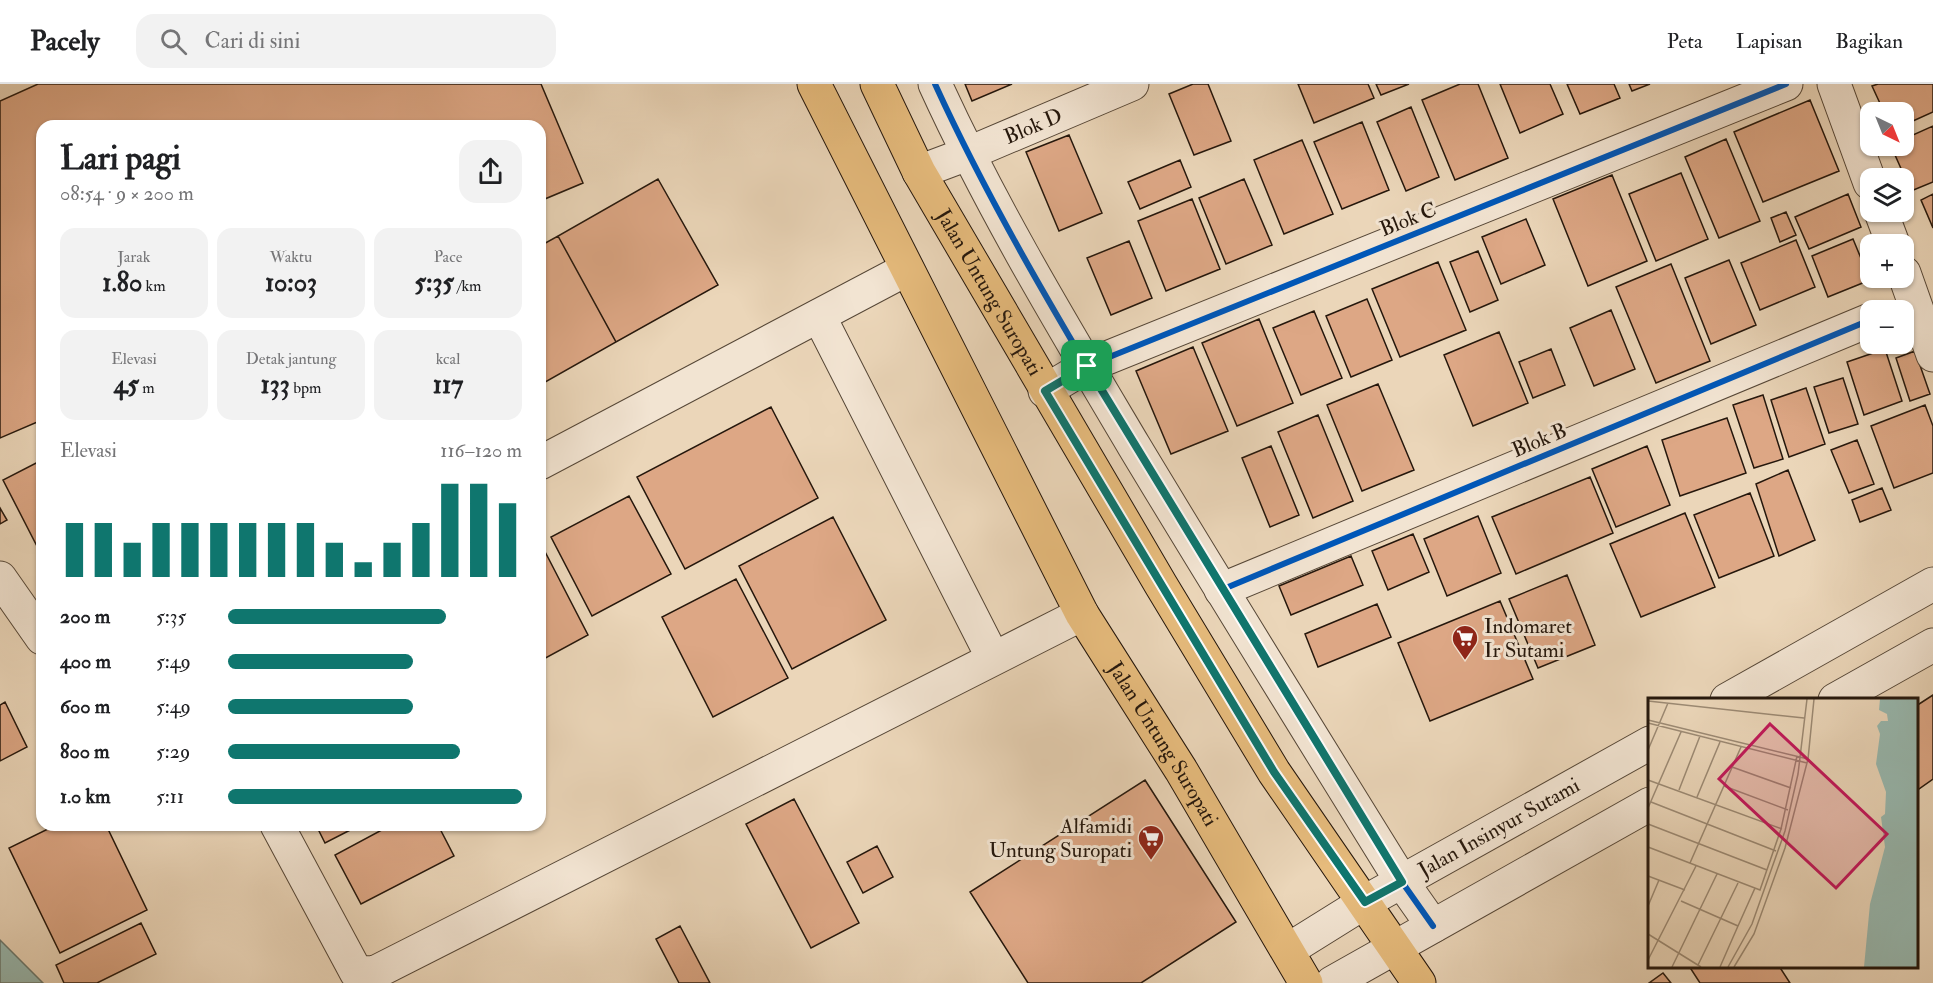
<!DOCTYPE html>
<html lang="id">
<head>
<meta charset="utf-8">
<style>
  :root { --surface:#fff; --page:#f2f2f2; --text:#202124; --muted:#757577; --line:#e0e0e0; --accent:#0f766e }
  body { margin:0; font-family:"IM FELL Double Pica",serif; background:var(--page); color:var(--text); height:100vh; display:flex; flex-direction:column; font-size:22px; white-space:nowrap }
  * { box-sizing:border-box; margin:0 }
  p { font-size:20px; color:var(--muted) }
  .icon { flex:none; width:33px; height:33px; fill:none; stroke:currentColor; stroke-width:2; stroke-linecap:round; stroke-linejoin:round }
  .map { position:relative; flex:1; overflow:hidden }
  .sheet { position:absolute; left:36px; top:36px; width:510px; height:711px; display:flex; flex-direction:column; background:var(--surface); border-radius:18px; box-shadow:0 2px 4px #0004 }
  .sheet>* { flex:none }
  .needle { width:39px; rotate:137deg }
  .tools { position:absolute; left:1860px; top:18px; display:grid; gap:12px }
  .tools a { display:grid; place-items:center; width:54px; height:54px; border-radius:12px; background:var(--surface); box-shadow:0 2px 4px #0004; font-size:30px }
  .pin { position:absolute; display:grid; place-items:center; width:51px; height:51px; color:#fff; margin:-26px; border-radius:12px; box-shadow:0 3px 9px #0006 }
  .round { display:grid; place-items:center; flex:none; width:63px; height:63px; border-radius:18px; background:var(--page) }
  .headline { display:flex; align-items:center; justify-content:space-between; height:102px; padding:0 24px }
  h1 { font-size:33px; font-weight:800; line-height:45px }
  .stats { display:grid; grid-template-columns:repeat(3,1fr); gap:9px; height:102px; padding:6px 24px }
  .stats div { display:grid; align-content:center; border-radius:15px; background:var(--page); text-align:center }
  .stats b { font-size:26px; font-weight:800 }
  .stats small { font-size:16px; font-weight:400 }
  .stats p { font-size:16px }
  .chart { height:168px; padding:12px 24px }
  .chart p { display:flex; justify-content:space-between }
  .chart svg { width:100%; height:108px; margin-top:6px; stroke:var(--accent); stroke-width:6 }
  ul { padding:0 24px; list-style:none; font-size:20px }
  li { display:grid; grid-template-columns:96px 72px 1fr; align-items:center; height:45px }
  li i { height:15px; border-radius:8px; background:var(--accent) }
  header { display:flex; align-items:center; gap:36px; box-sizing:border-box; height:84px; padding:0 30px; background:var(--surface); border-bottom:2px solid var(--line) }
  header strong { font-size:28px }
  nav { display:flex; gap:33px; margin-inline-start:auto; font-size:21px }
  .search { width:420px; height:54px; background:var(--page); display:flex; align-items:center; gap:15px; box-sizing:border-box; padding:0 21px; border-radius:18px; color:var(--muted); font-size:22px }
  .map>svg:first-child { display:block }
</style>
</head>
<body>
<header>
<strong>Pacely</strong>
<div class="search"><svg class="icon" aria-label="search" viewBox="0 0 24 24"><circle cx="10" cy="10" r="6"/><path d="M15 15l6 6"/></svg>Cari di sini</div>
<nav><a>Peta</a><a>Lapisan</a><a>Bagikan</a></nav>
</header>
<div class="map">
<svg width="1933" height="899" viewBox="0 0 1933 899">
  <rect width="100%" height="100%" fill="#ebd6b9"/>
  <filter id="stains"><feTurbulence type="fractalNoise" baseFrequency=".00333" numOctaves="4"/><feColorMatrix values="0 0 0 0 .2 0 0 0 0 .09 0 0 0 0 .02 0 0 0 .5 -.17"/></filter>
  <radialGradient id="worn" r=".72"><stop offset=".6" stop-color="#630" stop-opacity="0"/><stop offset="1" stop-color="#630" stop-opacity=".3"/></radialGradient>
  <path fill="#98b9b0" stroke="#6a786e" stroke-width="1.5" d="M 0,856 L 43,899 L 0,899 Z"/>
  <path fill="#dda785" stroke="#25170c" stroke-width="1.5" d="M 38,0 L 541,0 L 583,99 L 540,117 L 540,42 L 42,42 L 42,336 L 0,354 L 0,17 Z
    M 965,0 L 1012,0 L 972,17 Z
    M 1193,0 L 1208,0 L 1231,57 L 1194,71 L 1169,10 Z
    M 1298,0 L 1368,0 L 1374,14 L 1314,39 Z
    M 1376,0 L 1409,0 L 1381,11 Z
    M 1460,0 L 1478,0 L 1508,74 L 1455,96 L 1422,16 Z
    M 1500,0 L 1550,0 L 1563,30 L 1520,49 Z
    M 1567,0 L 1614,0 L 1620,14 L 1580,30 Z
    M 1629,0 L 1650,0 L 1632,7 Z
    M 1878,0 L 1933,0 L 1933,28 L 1904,41 L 1904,28 L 1884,28 L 1872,2 Z
    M 1810,16 L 1839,87 L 1763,118 L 1734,48 Z
    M 1411,23 L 1439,93 L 1406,107 L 1377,38 Z
    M 1362,38 L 1389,106 L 1342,125 L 1314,58 Z
    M 1933,42 L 1933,98 L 1911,107 L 1891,62 L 1904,62 L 1904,55 Z
    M 1069,51 L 1102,129 L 1059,147 L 1026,68 Z
    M 1726,55 L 1760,137 L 1719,154 L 1685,73 Z
    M 1302,56 L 1333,130 L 1284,150 L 1254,76 Z
    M 1180,76 L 1191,103 L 1140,125 L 1128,98 Z
    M 1681,89 L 1708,155 L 1656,177 L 1629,110 Z
    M 1612,91 L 1647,177 L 1588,202 L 1553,115 Z
    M 658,95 L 718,201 L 616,258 L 558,152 Z
    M 1244,95 L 1272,161 L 1226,180 L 1199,114 Z
    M 1848,110 L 1861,143 L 1809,165 L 1795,133 Z
    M 1933,110 L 1933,144 L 1921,116 Z
    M 1192,115 L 1220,185 L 1166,207 L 1138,137 Z
    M 1786,128 L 1796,151 L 1780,158 L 1771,134 Z
    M 1526,135 L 1545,181 L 1501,200 L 1482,153 Z
    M 558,152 L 616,258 L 540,301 L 540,162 Z
    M 1853,155 L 1870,196 L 1828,213 L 1812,172 Z
    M 1796,156 L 1815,203 L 1760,226 L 1741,179 Z
    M 1129,157 L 1152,214 L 1111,231 L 1087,174 Z
    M 1478,167 L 1498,216 L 1470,228 L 1450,178 Z
    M 1729,176 L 1756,241 L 1711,260 L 1685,194 Z
    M 1438,178 L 1466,246 L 1400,273 L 1372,205 Z
    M 1671,180 L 1710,277 L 1656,299 L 1616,203 Z
    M 1367,215 L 1392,276 L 1351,293 L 1326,232 Z
    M 1611,226 L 1635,285 L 1594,302 L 1570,244 Z
    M 1314,227 L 1342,294 L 1301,311 L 1273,244 Z
    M 1259,235 L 1293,319 L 1237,342 L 1202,259 Z
    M 1499,248 L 1528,319 L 1473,342 L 1444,271 Z
    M 1193,263 L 1228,347 L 1171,370 L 1136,287 Z
    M 1551,265 L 1565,301 L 1533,314 L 1519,278 Z
    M 1885,265 L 1902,317 L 1864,331 L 1847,278 Z
    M 1915,267 L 1930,310 L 1910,317 L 1896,274 Z
    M 1843,294 L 1858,340 L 1829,349 L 1814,303 Z
    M 1378,300 L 1414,386 L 1362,407 L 1327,321 Z
    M 1806,304 L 1825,360 L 1789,373 L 1771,316 Z
    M 1763,311 L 1783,375 L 1754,384 L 1733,321 Z
    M 1925,321 L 1933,342 L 1933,389 L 1894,404 L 1871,342 Z
    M 771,323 L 818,414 L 685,485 L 637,393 Z
    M 1318,331 L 1353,417 L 1313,434 L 1278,348 Z
    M 1727,334 L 1746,389 L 1680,412 L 1662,356 Z
    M 1857,356 L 1874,400 L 1849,409 L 1831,366 Z
    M 1271,362 L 1299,431 L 1270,443 L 1242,374 Z
    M 1647,362 L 1670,421 L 1616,443 L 1592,385 Z
    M 42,376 L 42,472 L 3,396 Z
    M 1788,386 L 1815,456 L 1779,472 L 1756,400 Z
    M 1590,393 L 1613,449 L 1516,490 L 1492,433 Z
    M 1882,404 L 1891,426 L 1860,438 L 1852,416 Z
    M 1750,409 L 1774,472 L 1719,494 L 1694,431 Z
    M 629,412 L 671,490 L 592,532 L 551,453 Z
    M 0,424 L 7,436 L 0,440 Z
    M 1685,429 L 1715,503 L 1641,533 L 1610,460 Z
    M 1478,432 L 1501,489 L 1447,512 L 1424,455 Z
    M 833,433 L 886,536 L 792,585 L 739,482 Z
    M 1413,450 L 1429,488 L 1388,506 L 1372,467 Z
    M 540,458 L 588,551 L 540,577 Z
    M 1351,472 L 1363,501 L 1291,531 L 1279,502 Z
    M 1567,491 L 1595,561 L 1538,584 L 1509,515 Z
    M 736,495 L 788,594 L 713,633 L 662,533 Z
    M 1500,517 L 1533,595 L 1430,637 L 1398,559 Z
    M 1377,520 L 1391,553 L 1318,583 L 1305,550 Z
    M 1933,611 L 1933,695 L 1916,707 L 1916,622 Z
    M 5,618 L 27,663 L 0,677 L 0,621 Z
    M 1145,696 L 1236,838 L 1141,899 L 1028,899 L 970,808 Z
    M 794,715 L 859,839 L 811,864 L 746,740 Z
    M 56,741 L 106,741 L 147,826 L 60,869 L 9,764 Z
    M 316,741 L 360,741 L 325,759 Z
    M 391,741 L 438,741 L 454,772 L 361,820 L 335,771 Z
    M 877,762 L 893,793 L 863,809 L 847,778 Z
    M 141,839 L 156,870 L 97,899 L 64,899 L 56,881 Z
    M 680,842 L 710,899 L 679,899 L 656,855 Z
    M 1689,882 L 1779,882 L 1790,899 L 1700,899 Z
    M 1663,889 L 1671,899 L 1649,899 Z"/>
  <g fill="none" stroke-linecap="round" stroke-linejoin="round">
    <g stroke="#564737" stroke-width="35">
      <g id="minor">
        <path d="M 935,0 C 992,125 1064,244 1134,362 C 1222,508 1312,653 1402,798 L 1433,842"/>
        <path d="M 1834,0 L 1870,99"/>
        <path id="s1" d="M 919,88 L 967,70 L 1132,0"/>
        <path d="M 1881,128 L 1893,160"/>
        <path d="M 1904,189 L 1933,271"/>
        <path d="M 819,232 L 993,574"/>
        <path d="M 1045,307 L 1087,282 L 1786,0"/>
        <path d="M 540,379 L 907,185"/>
        <path d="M 0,494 L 42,554"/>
        <path d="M 1221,506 L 1870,236"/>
        <path d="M 1727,616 L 1933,500"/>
        <path d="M 1835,616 L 1933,561"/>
        <path d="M 277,741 L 356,888 L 374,889 L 1082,530"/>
        <path id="s2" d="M 1288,866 L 1365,818 L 1650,659"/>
        <path d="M 1332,899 L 1650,720"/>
      </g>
    </g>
    <g stroke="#25170c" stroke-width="35">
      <g id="major">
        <path id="s3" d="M 814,0 L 1082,530 L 1181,686 L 1306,899"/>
        <path id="s4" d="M 877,0 L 919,88 L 1161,501 L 1274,688 L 1419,899"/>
      </g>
    </g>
    <use href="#minor" stroke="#f2e4d2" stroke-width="33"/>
    <use href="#major" stroke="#e6bb7c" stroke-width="33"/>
    <g stroke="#f2e4d2" stroke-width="10">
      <path id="cycleway" d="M 935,0 C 992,125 1064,244 1134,362 C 1222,508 1312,653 1402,798 L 1433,842
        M 1045,307 L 1087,282 L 1786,0
        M 1221,506 L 1870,236"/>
    </g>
    <use href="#cycleway" stroke="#0057b8" stroke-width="6"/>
  </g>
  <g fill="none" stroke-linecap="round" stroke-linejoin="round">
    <g stroke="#fff" stroke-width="12">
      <path id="route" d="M 1087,282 L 1402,798 L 1365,818 L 1274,688 L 1045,307 Z"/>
    </g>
    <use href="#route" stroke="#0f766e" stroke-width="8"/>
  </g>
  <defs>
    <g id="supermarket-pin" transform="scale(1.35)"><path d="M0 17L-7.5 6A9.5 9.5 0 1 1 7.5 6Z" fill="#8f2418" stroke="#f2e4d2"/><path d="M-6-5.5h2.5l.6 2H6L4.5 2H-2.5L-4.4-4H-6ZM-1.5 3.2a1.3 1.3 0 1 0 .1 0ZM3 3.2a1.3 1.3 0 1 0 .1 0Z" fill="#fff"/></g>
  </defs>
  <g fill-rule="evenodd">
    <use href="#supermarket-pin" x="1465" y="554"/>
    <use href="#supermarket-pin" x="1151" y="754"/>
  </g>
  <g text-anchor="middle" stroke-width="6" stroke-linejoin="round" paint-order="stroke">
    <g font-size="21" fill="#25170c" stroke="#f2e4d2">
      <text dy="7" stroke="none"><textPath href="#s1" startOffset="123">Blok D</textPath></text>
      <text transform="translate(1408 135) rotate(-22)" y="7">Blok C</text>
      <text dy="7" stroke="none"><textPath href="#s4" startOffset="237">Jalan Untung Suropati</textPath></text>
      <text transform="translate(1539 356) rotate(-23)" y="7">Blok B</text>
      <text dy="7" stroke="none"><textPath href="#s3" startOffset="747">Jalan Untung Suropati</textPath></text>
      <text dy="7" stroke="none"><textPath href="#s2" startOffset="244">Jalan Insinyur Sutami</textPath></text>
    </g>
    <g font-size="21" fill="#25170c" stroke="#f2e4d2" text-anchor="start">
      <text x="1484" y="549">Indomaret<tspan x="1484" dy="24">Ir Sutami</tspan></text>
      <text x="1132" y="749" text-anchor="end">Alfamidi<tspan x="1132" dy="24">Untung Suropati</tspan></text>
    </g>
  </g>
  <g transform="translate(1648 614)">
    <rect width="270" height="270" fill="#ebd6b9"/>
    <path d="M 232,1 L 270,1 L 270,269 L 216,269 L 222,206 L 237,149 L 233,119 L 237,116 L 238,94 L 228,66 L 232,36 L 229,28 L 233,23 L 240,23 L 239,16 L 231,12 Z" fill="#98b9b0"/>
    <path fill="none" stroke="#9c8a74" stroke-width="1.5" d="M 0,3 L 156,20M 0,22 L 160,61M 0,25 L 159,65M 0,52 L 20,5M 84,69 L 143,90M 0,82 L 134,131M 76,88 L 140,112M 31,92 L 52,38M 49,99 L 72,44M 3,104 L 128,153M 0,110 L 33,34M 0,126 L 119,172M 0,149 L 112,192 L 133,131 L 149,58M 42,165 L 93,49M 0,178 L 37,192M 33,203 L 90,228 L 72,269M 0,208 L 11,182M 90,228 L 107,190M 0,236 L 53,269M 0,262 L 48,168M 50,267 L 90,185M 24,269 L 69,176M 80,269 L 104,226 L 137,133 L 150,76 L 159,1M 86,269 L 106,236 L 137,150 L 160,61 L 166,1"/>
    <path fill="#c2185b" fill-opacity="0.15" stroke="#c2185b" stroke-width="3" d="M 122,26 L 239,136 L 188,190 L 71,81 Z"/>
    <rect width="270" height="270" fill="none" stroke="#25170c" stroke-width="3"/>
  </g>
  <rect width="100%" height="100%" filter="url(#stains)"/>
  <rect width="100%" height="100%" fill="url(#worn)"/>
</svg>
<div class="tools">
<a><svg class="needle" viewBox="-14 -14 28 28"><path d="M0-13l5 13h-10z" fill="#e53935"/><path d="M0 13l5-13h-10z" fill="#757577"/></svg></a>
<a><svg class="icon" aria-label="layers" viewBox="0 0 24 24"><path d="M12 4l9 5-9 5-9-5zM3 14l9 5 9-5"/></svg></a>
<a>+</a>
<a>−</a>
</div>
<div class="pin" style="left:1087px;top:282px;background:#1e9e55"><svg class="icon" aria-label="arrive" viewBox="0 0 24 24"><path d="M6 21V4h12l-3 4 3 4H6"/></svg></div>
<section class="sheet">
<div class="headline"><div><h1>Lari pagi</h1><p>08:54 · 9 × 200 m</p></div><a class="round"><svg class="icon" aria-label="share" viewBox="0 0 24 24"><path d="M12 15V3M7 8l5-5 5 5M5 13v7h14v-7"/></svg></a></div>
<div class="stats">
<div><p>Jarak</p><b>1.80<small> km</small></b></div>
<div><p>Waktu</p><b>10:03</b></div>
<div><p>Pace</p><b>5:35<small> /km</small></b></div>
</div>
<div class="stats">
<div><p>Elevasi</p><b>45<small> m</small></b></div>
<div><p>Detak jantung</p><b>133<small> bpm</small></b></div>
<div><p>kcal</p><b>117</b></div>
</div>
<div class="chart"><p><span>Elevasi</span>116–120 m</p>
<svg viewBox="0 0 160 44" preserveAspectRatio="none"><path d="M5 44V22M15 44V22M25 44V30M35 44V22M45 44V22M55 44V22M65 44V22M75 44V22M85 44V22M95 44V30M105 44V38M115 44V30M125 44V22M135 44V6M145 44V6M155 44V14"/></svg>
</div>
<ul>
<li><b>200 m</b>5:35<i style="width:74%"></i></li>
<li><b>400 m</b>5:49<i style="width:63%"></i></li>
<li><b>600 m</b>5:49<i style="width:63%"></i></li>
<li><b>800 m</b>5:29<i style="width:79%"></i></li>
<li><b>1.0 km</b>5:11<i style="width:100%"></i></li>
</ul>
</section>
</div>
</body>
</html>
